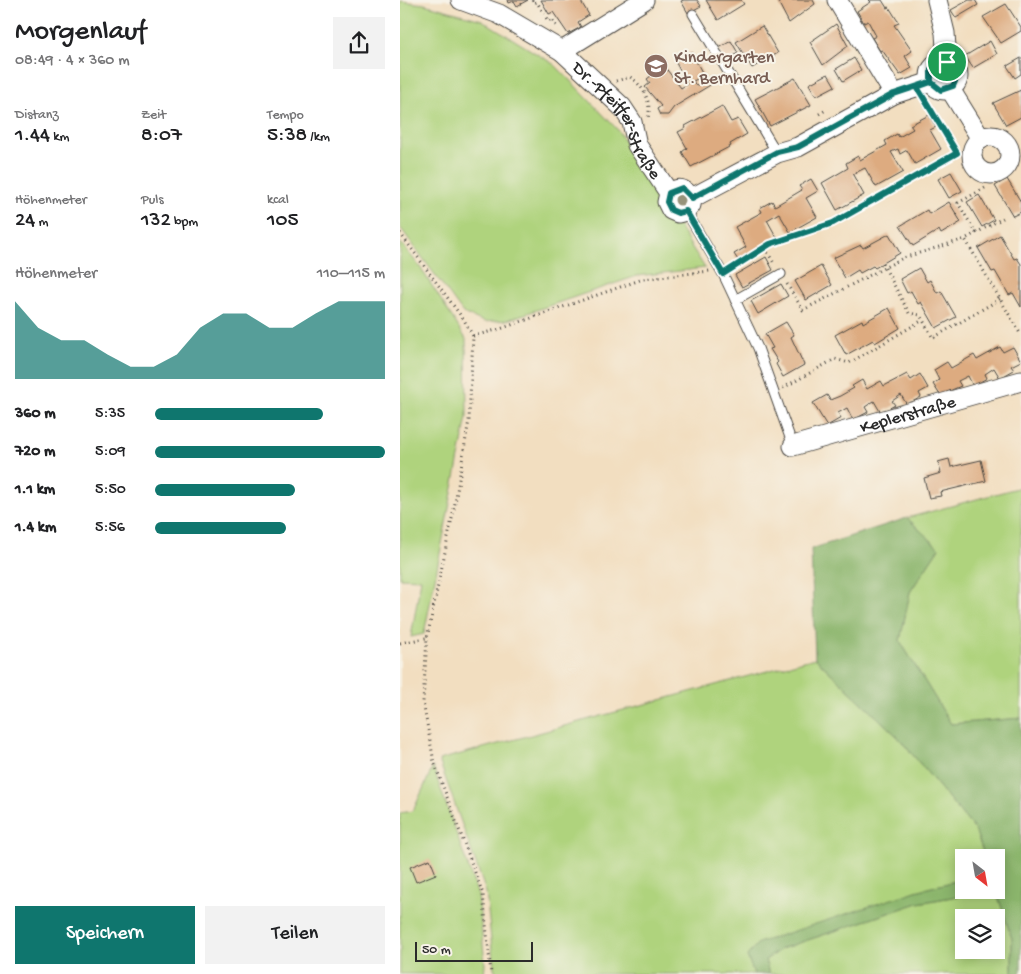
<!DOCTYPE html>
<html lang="de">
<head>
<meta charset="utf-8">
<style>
  :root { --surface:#fff; --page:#f2f2f2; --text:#202124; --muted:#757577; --accent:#0f766e }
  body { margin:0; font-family:"Gochi Hand",sans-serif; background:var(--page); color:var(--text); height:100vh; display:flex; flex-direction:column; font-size:19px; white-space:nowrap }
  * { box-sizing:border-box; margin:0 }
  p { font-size:16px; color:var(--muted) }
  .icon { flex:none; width:28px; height:28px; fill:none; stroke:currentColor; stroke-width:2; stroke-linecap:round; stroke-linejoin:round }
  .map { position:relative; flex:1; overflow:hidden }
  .drawer { display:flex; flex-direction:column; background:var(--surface); width:400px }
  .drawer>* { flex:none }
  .needle { width:32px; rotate:149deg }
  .fabs { position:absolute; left:555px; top:849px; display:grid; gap:10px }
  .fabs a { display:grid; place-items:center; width:50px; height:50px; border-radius:0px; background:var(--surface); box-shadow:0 2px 12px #0003; font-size:25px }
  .scale { position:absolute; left:15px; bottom:12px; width:118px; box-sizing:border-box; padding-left:5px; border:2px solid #2b2b2b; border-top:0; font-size:14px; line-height:18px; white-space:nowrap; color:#2b2b2b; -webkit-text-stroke:4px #f7f3e8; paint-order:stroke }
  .pin { position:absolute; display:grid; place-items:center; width:42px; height:42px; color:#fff; margin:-21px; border:2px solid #fff; border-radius:50%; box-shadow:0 1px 5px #0007 }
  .round { display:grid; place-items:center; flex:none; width:52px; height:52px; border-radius:0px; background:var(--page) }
  .summary { display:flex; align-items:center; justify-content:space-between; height:85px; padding:0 15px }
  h1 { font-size:28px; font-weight:600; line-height:38px }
  .metrics { display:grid; grid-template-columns:repeat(3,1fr); gap:8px; height:85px; padding:5px 15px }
  .metrics div { display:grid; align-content:center }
  .metrics b { font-size:21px; font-weight:600 }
  .metrics small { font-size:14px; font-weight:400 }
  .metrics p { font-size:14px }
  .chart { height:140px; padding:10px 15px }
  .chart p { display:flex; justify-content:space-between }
  .chart svg { width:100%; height:90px; margin-top:5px; fill:var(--accent); opacity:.7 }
  .action { display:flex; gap:10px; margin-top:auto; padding:10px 15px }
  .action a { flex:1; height:58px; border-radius:0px; background:var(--accent); color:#fff; font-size:20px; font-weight:600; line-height:58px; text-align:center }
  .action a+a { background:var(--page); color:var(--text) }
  ul { padding:0 15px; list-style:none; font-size:16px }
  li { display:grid; grid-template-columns:80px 60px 1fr; align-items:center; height:38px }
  li i { height:12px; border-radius:6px; background:var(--accent) }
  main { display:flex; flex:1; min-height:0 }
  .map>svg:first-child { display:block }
</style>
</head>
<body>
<main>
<section class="drawer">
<div class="summary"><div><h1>Morgenlauf</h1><p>08:49 · 4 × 360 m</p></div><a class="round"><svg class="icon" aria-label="share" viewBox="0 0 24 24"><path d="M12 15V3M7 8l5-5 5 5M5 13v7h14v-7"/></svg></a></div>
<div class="metrics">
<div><p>Distanz</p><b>1.44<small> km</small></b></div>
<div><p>Zeit</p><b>8:07</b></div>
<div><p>Tempo</p><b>5:38<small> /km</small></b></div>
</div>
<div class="metrics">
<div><p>Höhenmeter</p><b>24<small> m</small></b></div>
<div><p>Puls</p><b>132<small> bpm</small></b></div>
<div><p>kcal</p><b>105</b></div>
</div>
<div class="chart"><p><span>Höhenmeter</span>110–115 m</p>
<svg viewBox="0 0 160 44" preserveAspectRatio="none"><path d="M0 44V6L10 19L20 25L30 25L40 32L50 38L60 38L70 32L80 19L90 12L100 12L110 19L120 19L130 12L140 6L150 6L160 6V44z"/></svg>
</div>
<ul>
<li><b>360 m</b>5:35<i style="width:73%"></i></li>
<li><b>720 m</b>5:09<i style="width:100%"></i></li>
<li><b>1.1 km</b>5:50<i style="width:61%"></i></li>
<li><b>1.4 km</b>5:56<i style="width:57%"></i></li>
</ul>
<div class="action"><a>Speichern</a><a>Teilen</a></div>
</section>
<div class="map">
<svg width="621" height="974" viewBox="0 0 621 974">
  <rect width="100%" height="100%" fill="#f7f3e8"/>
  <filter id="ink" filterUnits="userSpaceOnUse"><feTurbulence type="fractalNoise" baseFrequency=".02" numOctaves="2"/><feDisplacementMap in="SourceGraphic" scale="10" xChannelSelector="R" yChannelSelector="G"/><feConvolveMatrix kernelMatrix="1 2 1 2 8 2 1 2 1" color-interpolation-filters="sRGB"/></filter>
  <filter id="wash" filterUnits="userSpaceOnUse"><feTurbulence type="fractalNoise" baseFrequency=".0096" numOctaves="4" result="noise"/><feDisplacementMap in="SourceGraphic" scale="20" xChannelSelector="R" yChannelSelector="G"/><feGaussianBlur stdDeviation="1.12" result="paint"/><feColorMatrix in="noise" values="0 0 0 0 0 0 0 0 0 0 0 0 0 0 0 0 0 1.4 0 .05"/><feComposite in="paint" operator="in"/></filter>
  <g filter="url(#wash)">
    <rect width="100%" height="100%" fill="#f2dec0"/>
    <path fill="#afd37d" stroke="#6d7f54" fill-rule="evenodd" d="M 0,1 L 24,4 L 82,20 L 155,65 L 217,129 L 305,268 L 237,276 L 107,320 L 84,322 L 63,313 L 0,227 Z
      M 0,242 L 20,267 L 66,339 L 67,417 L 24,634 L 11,637 L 21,579 L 0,578 Z
      M 621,487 L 621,718 L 551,724 L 500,641 L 510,592 L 539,548 L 507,518 Z
      M 415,658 L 498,737 L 575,830 L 585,857 L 564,858 L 564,879 L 516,891 L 348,956 L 354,974 L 97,974 L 94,968 L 86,892 L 39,760 Z
      M 33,767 L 78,895 L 85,964 L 84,974 L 0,974 L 0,813 L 13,811 Z
      M 592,890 L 596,890 L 612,939 L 612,974 L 369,974 L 365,960 L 381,949 L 518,903 ZM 564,918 L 596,918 L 596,950 L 564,950 Z"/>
    <path fill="#8bb56c" stroke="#5b704c" d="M 507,518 L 539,548 L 510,592 L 500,641 L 551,724 L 621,718 L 621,971 L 619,974 L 612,974 L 612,939 L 596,890 L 596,858 L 585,857 L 575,830 L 498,737 L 415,658 L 411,549 Z
      M 564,879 L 564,890 L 592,890 L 518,903 L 381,949 L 365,960 L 369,974 L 354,974 L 347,956 L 358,943 L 516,891 Z"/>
    <g id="blocks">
      <path fill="#ddab80" d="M 108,0 L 128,0 L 117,6 L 114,1 L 109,3 Z
        M 141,0 L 180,0 L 189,15 L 178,22 L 181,27 L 168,34 L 153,12 L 149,14 Z
        M 284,0 L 297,0 L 301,6 L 288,13 L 281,1 Z
        M 306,0 L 341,0 L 344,4 L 318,20 Z
        M 377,0 L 413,0 L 415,4 L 389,23 Z
        M 469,0 L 482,0 L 487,8 L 489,7 L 499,23 L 494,25 L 512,51 L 505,56 L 512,68 L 500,75 L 482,50 L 480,51 L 472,38 L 476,36 L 468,21 L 464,23 L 457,11 L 471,2 Z
        M 569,0 L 575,0 L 578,5 L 556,18 L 551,10 Z
        M 606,4 L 621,27 L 621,31 L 601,43 L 583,17 Z
        M 436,24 L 448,46 L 423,65 L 410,42 Z
        M 362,26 L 378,53 L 352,68 L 336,42 Z
        M 331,41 L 338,53 L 326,60 L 319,48 Z
        M 590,41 L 597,54 L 573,68 L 565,56 Z
        M 291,52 L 304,76 L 293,81 L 296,86 L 309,78 L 312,84 L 274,107 L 268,115 L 260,115 L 257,109 L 261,106 L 245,87 L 250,83 L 247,79 L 264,66 L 281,88 L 287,84 L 275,61 Z
        M 454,58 L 461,70 L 443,81 L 436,69 Z
        M 621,58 L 621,74 L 615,78 L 607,66 Z
        M 428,74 L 435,86 L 416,96 L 409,84 Z
        M 395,78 L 411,105 L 370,126 L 355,99 Z
        M 621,90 L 621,117 L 606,125 L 593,103 Z
        M 322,106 L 331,122 L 338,119 L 347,134 L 330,144 L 331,146 L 291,167 L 282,152 L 287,148 L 278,132 L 286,128 L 285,126 Z
        M 529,115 L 536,127 L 530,130 L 541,149 L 515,164 L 507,150 L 500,154 L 498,149 L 491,152 L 503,172 L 476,187 L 465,168 L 459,171 L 453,175 L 464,195 L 437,210 L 422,183 L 448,168 L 446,163 L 458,156 L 460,160 L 487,145 L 485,141 L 497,134 L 499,137 L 513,129 L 510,125 Z
        M 551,172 L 562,191 L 549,198 L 538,179 Z
        M 411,179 L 418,191 L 406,198 L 417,217 L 390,232 L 379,213 L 367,220 L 377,238 L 338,260 L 334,254 L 346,247 L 335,227 L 362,212 L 360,208 L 372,201 L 375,206 L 402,190 L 399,186 Z
        M 607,179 L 621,202 L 621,212 L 613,216 L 595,186 Z
        M 579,195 L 594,220 L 582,227 L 567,202 Z
        M 549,202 L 561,222 L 541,234 L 539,230 L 513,246 L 500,226 L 527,210 L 529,214 Z
        M 489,234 L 500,253 L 475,268 L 473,266 L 460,273 L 458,270 L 445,278 L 433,258 L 461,245 L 463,248 Z
        M 600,235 L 614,259 L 617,258 L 621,264 L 621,307 L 613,293 L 609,295 L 595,271 L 592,272 L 578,248 Z
        M 366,257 L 373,270 L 342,287 L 335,275 Z
        M 421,266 L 432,285 L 406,300 L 395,281 Z
        M 519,268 L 527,282 L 530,280 L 537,293 L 541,291 L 556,317 L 536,328 L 521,302 L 518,304 L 511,291 L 507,293 L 500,279 Z
        M 381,284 L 388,296 L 358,314 L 351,301 Z
        M 489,308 L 500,328 L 475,343 L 473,340 L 446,355 L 435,335 L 462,320 L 463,323 Z
        M 386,322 L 394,335 L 391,337 L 404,365 L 383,377 L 376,364 L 378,362 L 370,349 L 373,348 L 365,334 Z
        M 600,347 L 603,352 L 613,347 L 621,361 L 611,366 L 614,370 L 600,378 L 594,368 L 585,374 L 587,378 L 573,386 L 568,376 L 558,381 L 561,386 L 540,395 L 533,384 L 539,380 L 534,370 L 547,362 L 551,368 L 574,355 L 577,360 Z
        M 507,374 L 511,380 L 520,374 L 528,388 L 519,393 L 521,397 L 507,405 L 501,395 L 492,401 L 495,405 L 481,413 L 474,401 L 465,407 L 468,412 L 453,420 L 447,408 L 438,413 L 441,418 L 427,426 L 413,403 L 427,395 L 430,400 L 440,396 L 454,388 L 452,386 L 462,380 L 467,389 L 481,381 L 484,386 Z
        M 549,459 L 551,467 L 581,460 L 586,481 L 540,492 L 541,496 L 529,498 L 524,478 L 541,473 L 538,462 Z
        M 30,859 L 36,874 L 16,882 L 10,867 Z"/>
    </g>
  </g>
  <g filter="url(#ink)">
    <use href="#blocks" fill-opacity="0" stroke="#494641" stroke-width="1"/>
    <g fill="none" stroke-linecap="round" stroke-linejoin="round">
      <g stroke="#494641" stroke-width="11">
        <path id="service" d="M 293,14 L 377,153
          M 286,211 L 323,274 L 358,348 L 393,446
          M 335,300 L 381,274"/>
      </g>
      <g stroke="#494641" stroke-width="21">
        <g id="minor">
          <path id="s1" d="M 61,0 L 99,14 L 162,51 L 222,107 L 232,122 L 237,145 L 269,193 L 267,202 L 271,210 L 278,213 L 286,211 L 291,205 L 292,198 C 284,188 279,187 269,193"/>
          <path d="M 437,0 L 494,94"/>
          <path d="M 537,0 L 545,33 L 547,62"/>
          <path d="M 162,51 L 244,0"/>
          <circle cx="544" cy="76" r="14"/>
          <path d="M 550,89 L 581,139"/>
          <circle cx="591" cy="155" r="19"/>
          <path d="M 292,198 L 377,153 L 398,147 L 494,94 L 531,82"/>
          <path id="s2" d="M 393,446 L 621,381"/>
        </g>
      </g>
      <path stroke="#494641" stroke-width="3" stroke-dasharray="1 4" stroke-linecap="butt" d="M 132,0 L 134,3 L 137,2 L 148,21 L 152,19 L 158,29
        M 216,81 L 230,77 C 244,86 252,103 248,118
        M 419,114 L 426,110
        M 585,188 L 558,203 L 576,233 L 565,239 L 621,335
        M 0,233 L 64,320 L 73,336 L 69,420 L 54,509 L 27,638 L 23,702 L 34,762 L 83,894 L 91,974
        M 576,233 L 603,218
        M 365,248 L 375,265
        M 332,268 L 370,244 L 433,223 L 557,153 L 525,100
        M 485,268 L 509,313 L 520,315 L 533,338 L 600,299
        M 387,284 L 403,310 L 503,258 L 565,239
        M 73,336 L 100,329 L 243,279 L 310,271
        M 383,388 L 435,359 L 449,363 L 523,320
        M 0,643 L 26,638"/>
      <use href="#service" stroke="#fff" stroke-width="9"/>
      <use href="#minor" stroke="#fff" stroke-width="19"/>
    </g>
    <circle fill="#97937a" cx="280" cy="200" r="5.5"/>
  </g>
  <g fill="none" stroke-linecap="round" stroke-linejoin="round" filter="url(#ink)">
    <g stroke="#fff" stroke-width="10">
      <path id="route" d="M 547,62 L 538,63 L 531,69 L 531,82 L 527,83 L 494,94 L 398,147 L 377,152 L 292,198 L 282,188 L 269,193 L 267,202 L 271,210 L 278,213 L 286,211 L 323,274 L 370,244 L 433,223 L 557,153 L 517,87 L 531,82 L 541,90 L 553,86 L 558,74 L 554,66 L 547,62"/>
    </g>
    <use href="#route" stroke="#0f766e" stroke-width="6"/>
  </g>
  <defs>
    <g id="school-disc" transform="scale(1.25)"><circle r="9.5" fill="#8d6e63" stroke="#f7f3e8"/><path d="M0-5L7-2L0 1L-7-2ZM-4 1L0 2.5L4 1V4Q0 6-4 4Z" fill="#fff"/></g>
  </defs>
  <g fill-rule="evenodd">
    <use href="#school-disc" x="256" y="66"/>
  </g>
  <g text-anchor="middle" stroke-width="4" stroke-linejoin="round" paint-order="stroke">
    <g font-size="18" fill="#785e54" stroke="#f7f3e8" text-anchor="start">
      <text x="274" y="62">Kindergarten<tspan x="274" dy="21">St. Bernhard</tspan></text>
    </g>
    <g font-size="18" fill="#2b2b2b" stroke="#f7f3e8">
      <text dy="6" stroke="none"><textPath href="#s1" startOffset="204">Dr.-Pfeiffer-Straße</textPath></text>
      <text dy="6" stroke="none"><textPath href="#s2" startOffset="119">Keplerstraße</textPath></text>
    </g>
  </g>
</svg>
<div class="fabs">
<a><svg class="needle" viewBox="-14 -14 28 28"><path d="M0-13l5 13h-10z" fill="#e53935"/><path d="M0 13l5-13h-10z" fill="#757577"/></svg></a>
<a><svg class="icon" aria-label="layers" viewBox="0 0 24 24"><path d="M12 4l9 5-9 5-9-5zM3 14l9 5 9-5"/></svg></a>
</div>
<div class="scale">50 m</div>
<div class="pin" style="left:547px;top:62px;background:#1e9e55"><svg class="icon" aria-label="arrive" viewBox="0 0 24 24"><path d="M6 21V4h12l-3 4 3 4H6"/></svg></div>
</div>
</main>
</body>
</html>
